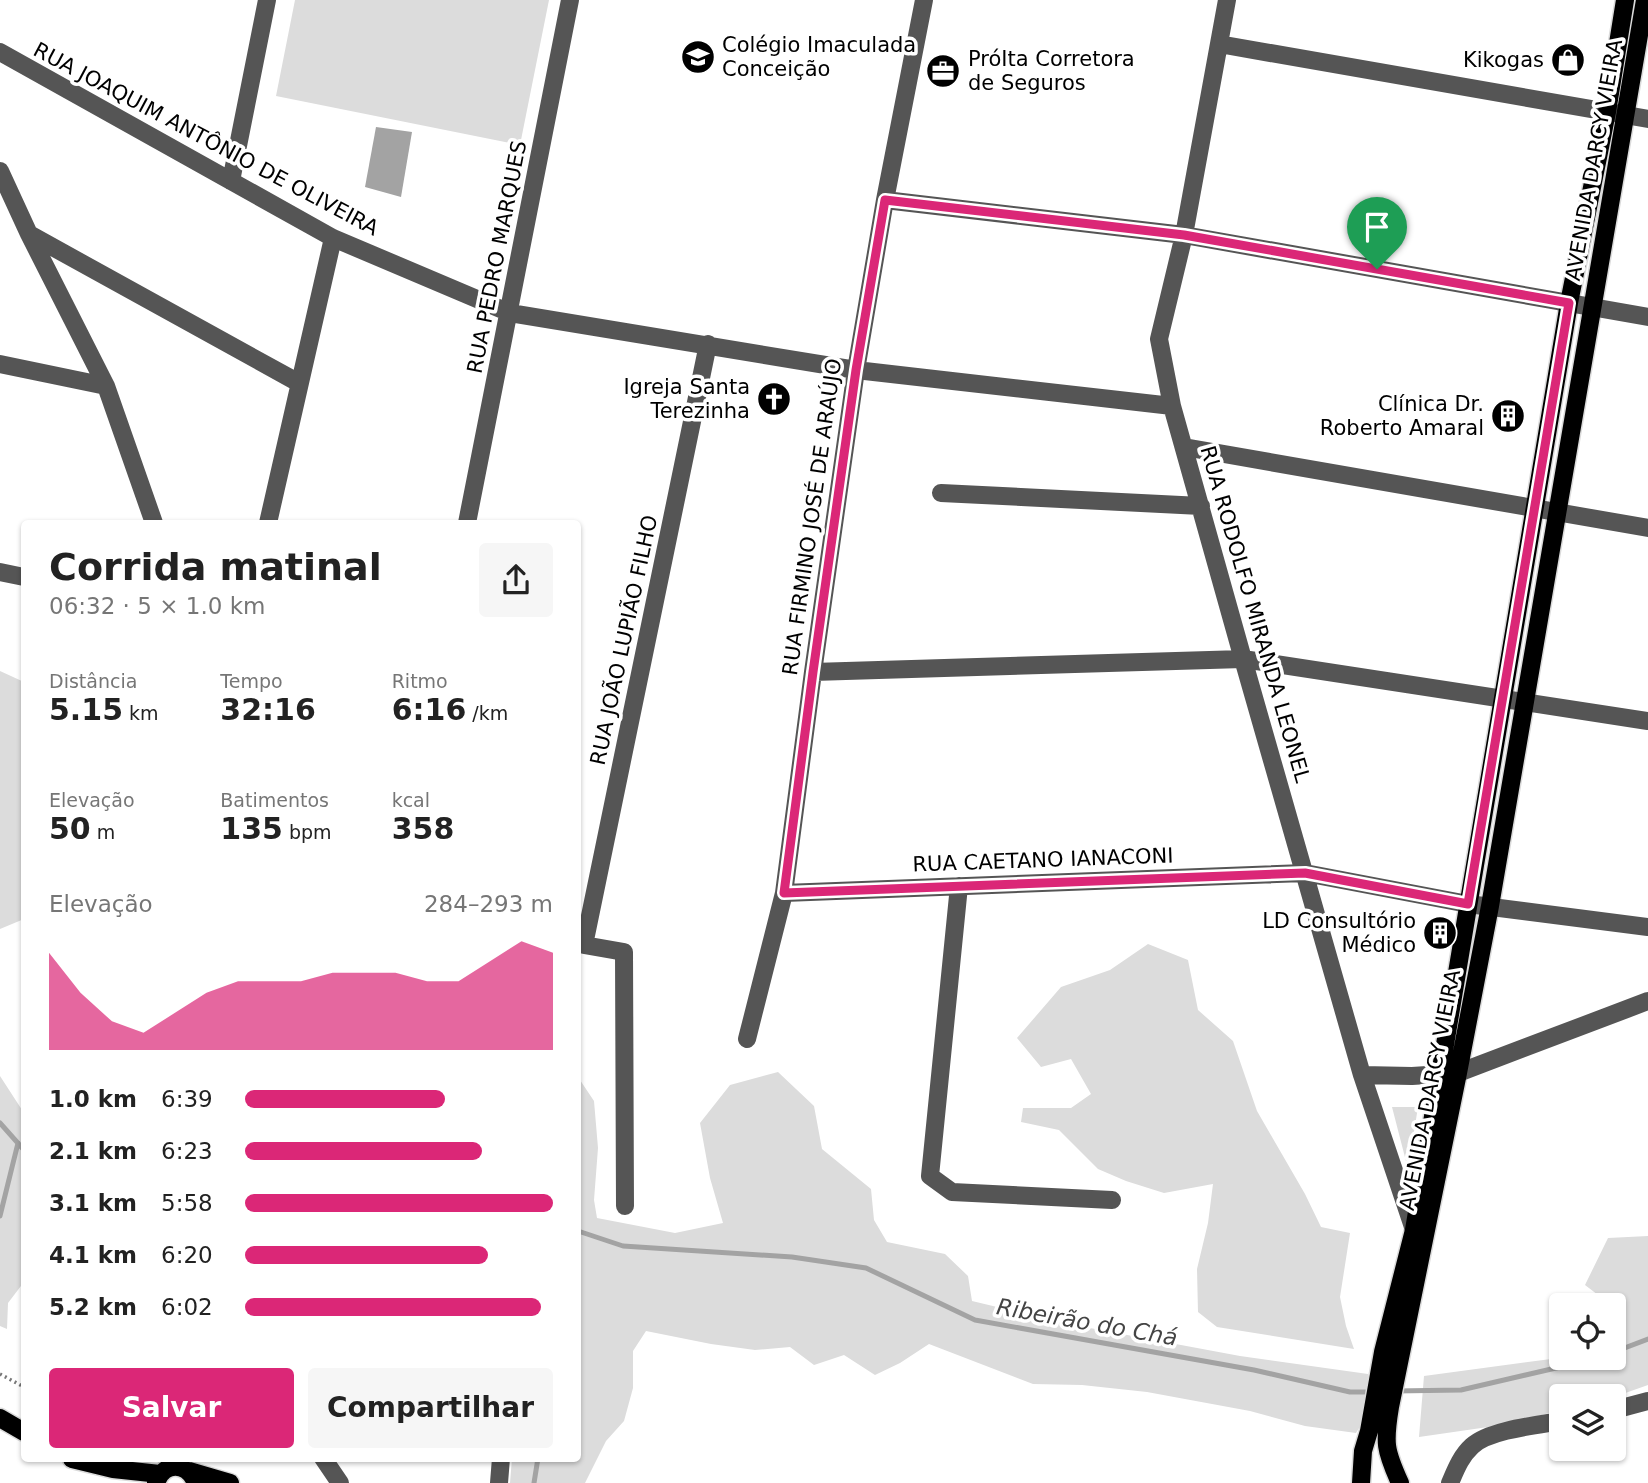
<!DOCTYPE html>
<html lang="pt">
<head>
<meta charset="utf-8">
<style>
  :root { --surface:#fff; --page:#f6f6f6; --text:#222; --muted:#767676; --accent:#db2777 }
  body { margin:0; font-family:"DejaVu Sans",sans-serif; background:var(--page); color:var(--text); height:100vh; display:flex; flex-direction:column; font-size:26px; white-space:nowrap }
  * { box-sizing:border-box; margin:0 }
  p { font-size:23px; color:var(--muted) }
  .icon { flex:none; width:38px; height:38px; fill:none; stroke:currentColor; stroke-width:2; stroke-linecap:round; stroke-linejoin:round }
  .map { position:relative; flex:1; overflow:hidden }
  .drawer { position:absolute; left:21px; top:520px; width:560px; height:942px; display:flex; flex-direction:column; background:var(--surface); border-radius:7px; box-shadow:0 2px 5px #0004 }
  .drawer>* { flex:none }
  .fabs { position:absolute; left:1549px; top:1293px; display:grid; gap:14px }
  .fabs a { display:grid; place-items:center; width:77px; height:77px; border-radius:7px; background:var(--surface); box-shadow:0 2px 5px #0004; font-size:35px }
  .pin { position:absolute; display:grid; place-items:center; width:60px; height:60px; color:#fff; margin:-72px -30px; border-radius:50% 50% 50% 0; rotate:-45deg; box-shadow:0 0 7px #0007 }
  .pin .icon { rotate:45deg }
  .round { display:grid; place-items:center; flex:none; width:74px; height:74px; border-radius:7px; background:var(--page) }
  .headline { display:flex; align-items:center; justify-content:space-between; height:119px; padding:0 28px }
  h1 { font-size:38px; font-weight:700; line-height:52px }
  .metrics { display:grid; grid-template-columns:repeat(3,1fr); gap:10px; height:119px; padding:7px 28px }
  .metrics div { display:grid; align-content:center }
  .metrics b { font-size:30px; font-weight:700 }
  .metrics small { font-size:19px; font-weight:400 }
  .metrics p { font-size:19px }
  .chart { height:196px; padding:14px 28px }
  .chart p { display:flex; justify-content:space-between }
  .chart svg { width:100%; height:126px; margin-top:7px; fill:var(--accent); opacity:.7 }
  .cta { display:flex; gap:14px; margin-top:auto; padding:14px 28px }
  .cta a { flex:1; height:80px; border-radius:7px; background:var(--accent); color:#fff; font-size:28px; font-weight:700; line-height:80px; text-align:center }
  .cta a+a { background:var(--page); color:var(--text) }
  ul { padding:0 28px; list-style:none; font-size:23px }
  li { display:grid; grid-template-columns:112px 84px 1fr; align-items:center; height:52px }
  li i { height:18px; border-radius:9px; background:var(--accent) }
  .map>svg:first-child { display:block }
</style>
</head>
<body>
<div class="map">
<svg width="1648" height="1483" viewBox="0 0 1648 1483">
  <rect width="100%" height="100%" fill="#fff"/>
  <path fill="#dcdcdc" d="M 295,0 L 549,0 L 520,145 L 276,96 Z
    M 0,671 L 24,682 L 24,919 L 0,929 Z
    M 1148,944 L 1188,960 L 1198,1010 L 1233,1041 L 1257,1111 L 1305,1194 L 1321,1227 L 1350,1233 L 1340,1297 L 1346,1326 L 1354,1349 L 1217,1327 L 1198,1312 L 1197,1269 L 1208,1223 L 1213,1184 L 1164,1193 L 1126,1181 L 1098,1169 L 1059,1130 L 1021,1122 L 1023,1108 L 1071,1108 L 1091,1094 L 1071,1059 L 1041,1067 L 1017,1038 L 1061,987 L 1110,970 Z
    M 778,1072 L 814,1106 L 822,1149 L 871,1189 L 874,1220 L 887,1242 L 945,1254 L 968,1276 L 972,1301 L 1063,1323 L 1240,1356 L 1368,1374 L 1367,1415 L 1356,1433 L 1305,1426 L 1250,1411 L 1147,1392 L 1082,1385 L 1033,1384 L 929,1344 L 900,1363 L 875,1375 L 844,1355 L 814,1365 L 790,1347 L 755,1350 L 711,1344 L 646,1331 L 633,1351 L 633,1388 L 624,1421 L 606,1441 L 585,1483 L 510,1483 L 512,1458 L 578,1458 L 578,1077 L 594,1101 L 598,1148 L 594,1200 L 597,1218 L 675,1233 L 723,1223 L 710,1178 L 700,1123 L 730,1085 Z
    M 0,1076 L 24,1113 L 24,1282 L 8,1303 L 7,1329 L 0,1326 Z
    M 1392,1107 L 1418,1107 L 1408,1169 Z
    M 1648,1236 L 1648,1385 L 1614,1397 L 1561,1396 L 1561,1410 L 1502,1425 L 1419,1437 L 1424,1376 L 1551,1359 L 1561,1351 L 1561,1358 L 1614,1358 L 1614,1306 L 1599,1305 L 1602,1298 L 1585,1285 L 1608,1238 Z"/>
  <path fill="#a3a3a3" d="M 376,127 L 412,132 L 401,197 L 365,187 Z"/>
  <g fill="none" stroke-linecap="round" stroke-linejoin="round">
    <path stroke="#a3a3a3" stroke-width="5" d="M 0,1123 L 24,1150
      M 0,1216 L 18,1143
      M 578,1231 L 623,1246 L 792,1257 L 866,1268 L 975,1320 L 1254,1370 L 1350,1392 L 1372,1392
      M 1614,1352 L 1648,1339
      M 1395,1391 L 1461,1390 L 1599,1358
      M 534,1483 L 538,1458"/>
    <g stroke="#dbdbdb" stroke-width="21">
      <path id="major" d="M 0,1418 L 24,1432
        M 72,1459 L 113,1469 L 160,1474
        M 189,1471 L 230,1483
        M 156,1483 C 164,1461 187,1462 196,1483
        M 1361,1483 L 1363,1451 L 1369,1431 L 1383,1352 L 1414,1230 L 1569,303 L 1607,112 L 1625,0
        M 1400,1483 C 1385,1450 1384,1443 1390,1407 L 1458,1073 L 1490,906 L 1645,0"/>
    </g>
    <path stroke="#777" stroke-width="3.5" stroke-dasharray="2 3.5" stroke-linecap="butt" d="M 0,1374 L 24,1387"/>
    <path stroke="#555" stroke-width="18" d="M 1227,0 L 1184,235 L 1159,339 L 1172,406 L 1243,659 L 1362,1075 L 1414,1230
      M 1219,44 L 1648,119
      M 0,52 L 333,238 L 510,313 L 856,370 L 1172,406
      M 0,171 L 29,234 L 106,386 L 154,523
      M 231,181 L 267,0
      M 885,200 L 1184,235 L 1648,317
      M 29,234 L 299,383
      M 0,364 L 106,386
      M 1184,447 L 1648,528
      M 941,493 L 1201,506
      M 268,523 L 333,238
      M 467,523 L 570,0
      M 0,572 L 24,577
      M 813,672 L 1243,659 L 1648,721
      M 959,886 L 930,1176 L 952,1192 L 1112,1200
      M 784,893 L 1305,873 L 1468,904 L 1648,927
      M 747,1039 L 784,893 L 813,672 L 856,370 L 885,200 L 924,0
      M 1362,1075 L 1412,1076 L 1458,1073 L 1648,1001
      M 625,1206 L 624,952 L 584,945 L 708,344
      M 1614,1410 L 1648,1401
      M 323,1458 L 340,1483
      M 499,1483 L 501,1458
      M 1450,1483 C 1456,1469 1461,1456 1472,1446 C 1489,1430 1538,1425 1561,1421"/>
    <use href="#major" stroke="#000" stroke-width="18"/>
  </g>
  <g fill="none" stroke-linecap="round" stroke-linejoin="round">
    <g stroke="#fff" stroke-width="14">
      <path id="route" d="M 885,200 L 1184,235 L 1569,303 L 1468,904 L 1305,873 L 784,893 L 813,672 L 856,370 Z"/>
    </g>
    <use href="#route" stroke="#db2777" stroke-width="9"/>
  </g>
  <defs>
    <g id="school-disc" transform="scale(1.75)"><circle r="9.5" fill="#000" stroke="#fff"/><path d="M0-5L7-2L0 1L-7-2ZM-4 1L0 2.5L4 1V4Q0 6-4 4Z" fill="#fff"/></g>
    <g id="shop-disc" transform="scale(1.75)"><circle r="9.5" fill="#000" stroke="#fff"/><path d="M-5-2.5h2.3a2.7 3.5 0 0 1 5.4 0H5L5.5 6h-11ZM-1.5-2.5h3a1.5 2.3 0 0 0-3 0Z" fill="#fff"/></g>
    <g id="office-disc" transform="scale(1.75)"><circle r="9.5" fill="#000" stroke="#fff"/><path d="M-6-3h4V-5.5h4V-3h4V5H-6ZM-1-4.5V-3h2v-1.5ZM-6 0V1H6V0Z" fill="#fff"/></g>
    <g id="church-disc" transform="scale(1.75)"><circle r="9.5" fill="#000" stroke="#fff"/><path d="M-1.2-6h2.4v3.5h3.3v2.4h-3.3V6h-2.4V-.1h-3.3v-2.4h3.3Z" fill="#fff"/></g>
    <g id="building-disc" transform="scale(1.75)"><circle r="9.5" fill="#000" stroke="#fff"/><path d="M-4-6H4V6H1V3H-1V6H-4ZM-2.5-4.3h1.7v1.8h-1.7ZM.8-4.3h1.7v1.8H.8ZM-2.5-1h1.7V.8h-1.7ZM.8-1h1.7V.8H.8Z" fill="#fff"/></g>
  </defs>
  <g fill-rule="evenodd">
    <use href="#school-disc" x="698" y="57"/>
    <use href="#shop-disc" x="1568" y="60"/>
    <use href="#office-disc" x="943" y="71"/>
    <use href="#church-disc" x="774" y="399"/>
    <use href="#building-disc" x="1508" y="416"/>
    <use href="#building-disc" x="1440" y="933"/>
  </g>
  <g text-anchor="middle" stroke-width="7" stroke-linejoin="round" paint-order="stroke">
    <g font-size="21" fill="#000" stroke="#fff" text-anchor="end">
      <text x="722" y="52" text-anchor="start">Colégio Imaculada<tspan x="722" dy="24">Conceição</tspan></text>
      <text x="968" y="66" text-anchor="start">PróIta Corretora<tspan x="968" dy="24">de Seguros</tspan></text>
      <text x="1544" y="67">Kikogas</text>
      <text x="750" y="394">Igreja Santa<tspan x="750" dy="24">Terezinha</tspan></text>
      <text x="1484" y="411">Clínica Dr.<tspan x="1484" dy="24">Roberto Amaral</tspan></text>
      <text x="1416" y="928">LD Consultório<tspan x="1416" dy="24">Médico</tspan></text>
    </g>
    <g font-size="21" fill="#000" stroke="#fff">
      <text transform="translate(206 139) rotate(28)" y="7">RUA JOAQUIM ANTÔNIO DE OLIVEIRA</text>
      <text transform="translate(1594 160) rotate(-80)" y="7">AVENIDA DARCY VIEIRA</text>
      <text transform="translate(497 257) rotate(-79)" y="7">RUA PEDRO MARQUES</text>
      <text transform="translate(812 517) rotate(-82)" y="7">RUA FIRMINO JOSÉ DE ARAÚJO</text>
      <text transform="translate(1255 614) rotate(74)" y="7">RUA RODOLFO MIRANDA LEONEL</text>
      <text transform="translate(624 640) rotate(-78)" y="7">RUA JOÃO LUPIÃO FILHO</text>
      <text transform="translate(1043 860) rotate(-2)" y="7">RUA CAETANO IANACONI</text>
      <text transform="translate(1430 1090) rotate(-79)" y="7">AVENIDA DARCY VIEIRA</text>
    </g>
    <g font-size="23" font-style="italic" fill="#444" stroke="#fff">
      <text transform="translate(1087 1322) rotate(10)" y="8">Ribeirão do Chá</text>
    </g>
  </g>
</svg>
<div class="fabs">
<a><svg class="icon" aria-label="locate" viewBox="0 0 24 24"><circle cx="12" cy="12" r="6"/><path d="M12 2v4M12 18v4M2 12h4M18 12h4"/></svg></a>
<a><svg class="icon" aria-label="layers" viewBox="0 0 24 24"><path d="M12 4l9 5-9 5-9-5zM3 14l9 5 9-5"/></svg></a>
</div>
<div class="pin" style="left:1377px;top:269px;background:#1e9e55"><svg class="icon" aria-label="arrive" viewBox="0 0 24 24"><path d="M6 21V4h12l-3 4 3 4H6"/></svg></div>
<section class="drawer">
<div class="headline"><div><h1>Corrida matinal</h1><p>06:32 · 5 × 1.0 km</p></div><a class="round"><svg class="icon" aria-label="share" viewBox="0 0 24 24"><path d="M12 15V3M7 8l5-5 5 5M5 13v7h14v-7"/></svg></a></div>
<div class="metrics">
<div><p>Distância</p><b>5.15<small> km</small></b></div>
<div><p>Tempo</p><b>32:16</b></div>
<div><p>Ritmo</p><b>6:16<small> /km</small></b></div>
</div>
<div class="metrics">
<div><p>Elevação</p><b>50<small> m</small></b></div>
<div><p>Batimentos</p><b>135<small> bpm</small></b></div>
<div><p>kcal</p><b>358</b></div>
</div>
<div class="chart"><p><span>Elevação</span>284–293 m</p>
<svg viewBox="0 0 160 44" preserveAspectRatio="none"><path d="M0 44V10L10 24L20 34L30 38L40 31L50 24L60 20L70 20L80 20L90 17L100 17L110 17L120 20L130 20L140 13L150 6L160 10V44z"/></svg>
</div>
<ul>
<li><b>1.0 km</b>6:39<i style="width:65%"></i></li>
<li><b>2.1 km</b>6:23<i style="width:77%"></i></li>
<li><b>3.1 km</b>5:58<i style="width:100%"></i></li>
<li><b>4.1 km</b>6:20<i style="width:79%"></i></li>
<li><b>5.2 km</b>6:02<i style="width:96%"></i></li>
</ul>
<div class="cta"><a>Salvar</a><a>Compartilhar</a></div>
</section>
</div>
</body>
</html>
